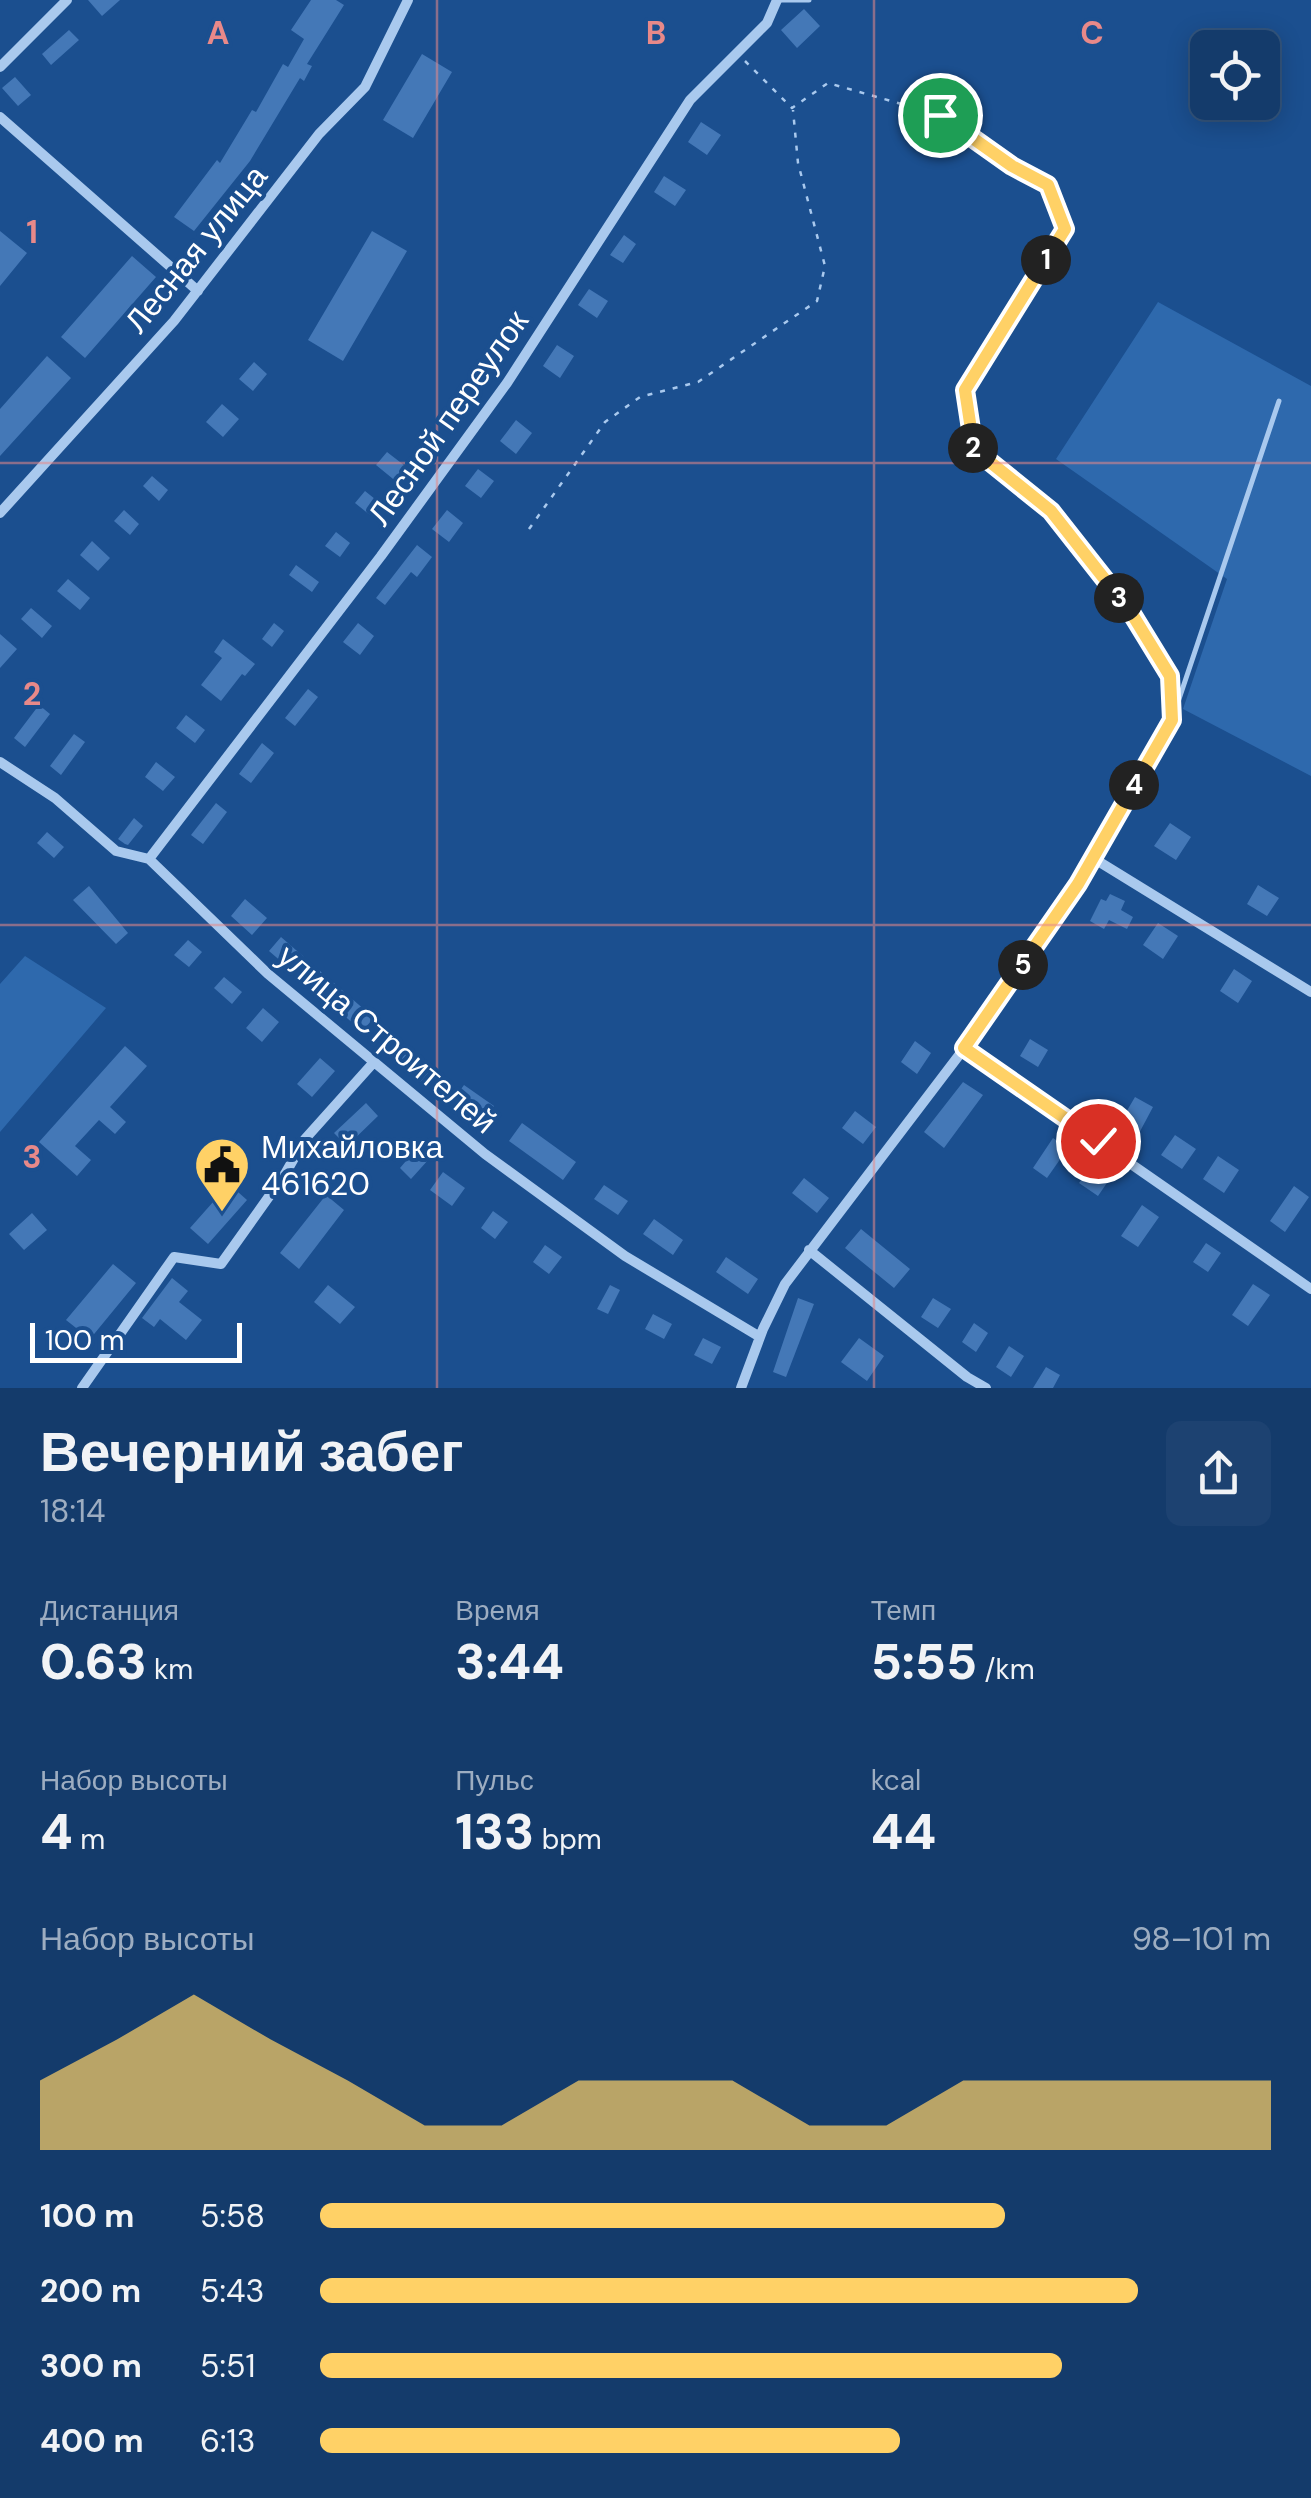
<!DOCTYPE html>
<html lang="ru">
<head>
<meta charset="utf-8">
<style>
  :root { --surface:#143b6b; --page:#1d4271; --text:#f1f3f6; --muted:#9dadc1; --line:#33557e; --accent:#ffd166 }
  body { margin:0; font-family:"DM Sans",sans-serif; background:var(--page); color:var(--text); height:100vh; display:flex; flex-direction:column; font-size:38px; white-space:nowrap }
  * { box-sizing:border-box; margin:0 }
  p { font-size:32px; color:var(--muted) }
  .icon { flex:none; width:55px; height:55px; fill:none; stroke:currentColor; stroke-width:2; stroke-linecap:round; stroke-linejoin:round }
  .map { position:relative; height:1388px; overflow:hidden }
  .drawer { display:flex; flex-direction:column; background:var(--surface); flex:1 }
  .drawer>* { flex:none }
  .tools { position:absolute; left:1190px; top:30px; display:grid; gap:20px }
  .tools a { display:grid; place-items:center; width:90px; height:90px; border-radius:15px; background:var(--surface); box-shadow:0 5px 25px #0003,0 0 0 2px var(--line); font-size:50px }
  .scale { position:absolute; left:30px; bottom:25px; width:212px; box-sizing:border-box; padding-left:10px; border:5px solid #fff; border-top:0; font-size:28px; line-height:35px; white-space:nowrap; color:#fff; -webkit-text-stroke:8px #1b4f8f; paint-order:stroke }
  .pin { position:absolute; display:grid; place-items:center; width:85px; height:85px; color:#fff; margin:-42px; border:5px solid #fff; border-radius:50%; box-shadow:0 2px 10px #0007 }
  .km { position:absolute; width:50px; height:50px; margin:-25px; border-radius:50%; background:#222; color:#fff; font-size:28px; line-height:50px; text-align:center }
  .round { display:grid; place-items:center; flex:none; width:105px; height:105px; border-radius:15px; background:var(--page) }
  .overview { display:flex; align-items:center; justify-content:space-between; height:170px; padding:0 40px }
  h1 { font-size:55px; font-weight:800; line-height:75px }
  .stats { display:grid; grid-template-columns:repeat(3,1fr); gap:15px; height:170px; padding:10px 40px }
  .stats div { display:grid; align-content:center }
  .stats b { font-size:50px; font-weight:800 }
  .stats small { font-size:28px; font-weight:400 }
  .stats p { font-size:28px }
  .chart { height:280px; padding:20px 40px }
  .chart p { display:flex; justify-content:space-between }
  .chart svg { width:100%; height:180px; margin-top:10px; fill:var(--accent); opacity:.7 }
  ul { padding:0 40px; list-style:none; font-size:32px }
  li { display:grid; grid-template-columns:160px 120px 1fr; align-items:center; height:75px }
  li i { height:25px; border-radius:12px; background:var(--accent) }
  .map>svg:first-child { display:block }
</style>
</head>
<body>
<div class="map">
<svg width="1311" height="1388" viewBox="0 0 1311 1388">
  <rect width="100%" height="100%" fill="#1b4f8f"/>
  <path fill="#2e69ad" d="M 1158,302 L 1311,386 L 1311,776 L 1183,709 L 1227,579 L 1056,459 Z
    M 25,956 L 106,1008 L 0,1132 L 0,984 Z"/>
  <path fill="#4478b7" d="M 88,0 L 120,0 L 102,16 Z
    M 311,0 L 336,0 L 344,5 L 307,64 L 312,66 L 304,81 L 300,78 L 250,161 L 194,231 L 174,217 L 217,160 L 220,163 L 252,110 L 256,112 L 283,64 L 288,67 L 304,39 L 291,30 Z
    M 804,9 L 820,26 L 797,48 L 781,30 Z
    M 69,30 L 79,40 L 51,65 L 42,54 Z
    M 422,54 L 452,72 L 413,138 L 383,120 Z
    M 15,77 L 31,95 L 18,106 L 2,88 Z
    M 701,122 L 721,135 L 707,155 L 688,142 Z
    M 664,176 L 686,190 L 675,206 L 654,192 Z
    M 0,231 L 27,253 L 0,286 Z
    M 372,231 L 407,251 L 343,361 L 308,340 Z
    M 624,235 L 636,244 L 623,263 L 610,255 Z
    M 132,256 L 156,277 L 85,358 L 61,337 Z
    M 589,289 L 608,301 L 597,318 L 578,305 Z
    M 557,345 L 574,356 L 560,378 L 543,366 Z
    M 47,356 L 71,378 L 0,456 L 0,409 Z
    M 254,362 L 267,374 L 253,391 L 239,379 Z
    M 222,404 L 239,419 L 223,437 L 206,422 Z
    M 516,420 L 532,433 L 516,454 L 500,441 Z
    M 387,452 L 409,469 L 398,483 L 376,465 Z
    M 478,469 L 494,481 L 481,498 L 465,486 Z
    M 152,476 L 168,490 L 159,501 L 143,486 Z
    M 365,491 L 380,503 L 370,515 L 355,503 Z
    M 124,510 L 139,524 L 130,535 L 114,521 Z
    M 447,510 L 463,523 L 449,542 L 432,529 Z
    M 336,532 L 350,543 L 340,557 L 325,546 Z
    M 92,541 L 110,558 L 98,571 L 80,555 Z
    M 417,545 L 432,557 L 417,577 L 411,572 L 385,605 L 376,598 Z
    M 296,565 L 319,582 L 312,592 L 289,575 Z
    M 68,579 L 90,598 L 80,610 L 57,591 Z
    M 31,608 L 52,626 L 42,638 L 21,619 Z
    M 274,623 L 284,631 L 272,647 L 262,639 Z
    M 358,623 L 374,636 L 360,655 L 343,642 Z
    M 0,634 L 17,649 L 0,668 Z
    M 223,639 L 255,664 L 245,676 L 242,674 L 221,701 L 201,685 L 222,658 L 214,652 Z
    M 308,689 L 318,697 L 295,726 L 285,718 Z
    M 39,705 L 50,714 L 25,747 L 14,738 Z
    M 186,715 L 205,730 L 195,743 L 176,728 Z
    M 74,734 L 85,742 L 61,775 L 50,766 Z
    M 262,743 L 274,753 L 251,783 L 239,774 Z
    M 156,762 L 175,777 L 163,791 L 145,777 Z
    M 216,803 L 227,812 L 203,844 L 191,835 Z
    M 134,818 L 143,826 L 128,845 L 125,844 L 118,839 Z
    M 1170,823 L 1191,837 L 1176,860 L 1154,846 Z
    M 47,832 L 64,847 L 54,858 L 37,843 Z
    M 1258,885 L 1279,898 L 1267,916 L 1247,904 Z
    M 89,886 L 128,933 L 116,944 L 73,900 Z
    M 1110,894 L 1125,901 L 1121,910 L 1133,917 L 1127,929 L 1109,920 L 1104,929 L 1090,921 L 1101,899 L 1106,901 Z
    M 245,899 L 267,918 L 252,935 L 231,916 Z
    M 1158,923 L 1178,936 L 1163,959 L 1143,945 Z
    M 281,937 L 374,1018 L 362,1031 L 269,951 Z
    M 188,940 L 202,952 L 189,967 L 174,955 Z
    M 1234,969 L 1252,981 L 1238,1003 L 1220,991 Z
    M 224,977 L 242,992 L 232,1004 L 214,988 Z
    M 263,1008 L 279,1022 L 262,1042 L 246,1028 Z
    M 1030,1039 L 1048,1050 L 1038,1067 L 1020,1056 Z
    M 915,1041 L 931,1053 L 917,1074 L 901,1062 Z
    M 125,1046 L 147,1066 L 110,1107 L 126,1122 L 115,1134 L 99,1120 L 75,1146 L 91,1160 L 77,1176 L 39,1142 Z
    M 406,1047 L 437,1072 L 426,1086 L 395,1061 Z
    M 320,1058 L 335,1071 L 312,1097 L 297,1084 Z
    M 963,1082 L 983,1095 L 944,1148 L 924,1132 Z
    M 464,1085 L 494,1106 L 484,1120 L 454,1099 Z
    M 1135,1097 L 1153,1107 L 1137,1137 L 1118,1126 Z
    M 366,1103 L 378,1116 L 347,1146 L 334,1133 Z
    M 855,1111 L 876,1127 L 863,1144 L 842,1128 Z
    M 522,1123 L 576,1162 L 563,1180 L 509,1141 Z
    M 1175,1135 L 1196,1149 L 1182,1169 L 1161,1155 Z
    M 1053,1138 L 1068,1148 L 1047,1178 L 1033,1168 Z
    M 417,1148 L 429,1159 L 411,1179 L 400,1168 Z
    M 1218,1156 L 1239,1170 L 1224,1193 L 1203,1179 Z
    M 1092,1164 L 1111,1177 L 1098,1196 L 1079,1183 Z
    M 443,1172 L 465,1188 L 452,1206 L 430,1190 Z
    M 804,1178 L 829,1198 L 817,1213 L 792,1193 Z
    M 229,1184 L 247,1200 L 208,1244 L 190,1228 Z
    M 604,1185 L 628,1201 L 618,1215 L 594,1199 Z
    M 1294,1186 L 1309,1197 L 1285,1232 L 1270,1221 Z
    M 326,1195 L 344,1210 L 299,1269 L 280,1253 Z
    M 1142,1205 L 1159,1217 L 1138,1247 L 1121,1236 Z
    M 493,1211 L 508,1222 L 495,1239 L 481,1228 Z
    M 32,1213 L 47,1230 L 24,1250 L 9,1234 Z
    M 654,1219 L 683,1240 L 673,1255 L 643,1234 Z
    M 861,1229 L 910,1269 L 894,1288 L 845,1248 Z
    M 1206,1243 L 1221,1253 L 1208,1272 L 1193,1262 Z
    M 545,1245 L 562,1257 L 549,1274 L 533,1262 Z
    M 726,1257 L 758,1279 L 748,1294 L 716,1272 Z
    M 113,1264 L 136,1283 L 90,1339 L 66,1320 Z
    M 172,1278 L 188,1291 L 179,1302 L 202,1320 L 186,1340 L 160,1319 L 154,1327 L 142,1318 Z
    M 1253,1284 L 1270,1295 L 1248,1326 L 1232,1315 Z
    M 328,1285 L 355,1307 L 340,1324 L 314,1302 Z
    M 610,1285 L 620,1290 L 608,1314 L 597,1309 Z
    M 798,1298 L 814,1304 L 786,1377 L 773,1372 Z
    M 933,1298 L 951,1309 L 938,1328 L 921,1317 Z
    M 653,1314 L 672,1324 L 664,1339 L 645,1329 Z
    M 974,1323 L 988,1333 L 976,1352 L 962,1342 Z
    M 703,1338 L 721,1347 L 712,1364 L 694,1355 Z
    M 859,1338 L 884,1356 L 867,1381 L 841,1362 Z
    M 1009,1346 L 1024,1356 L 1011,1377 L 996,1367 Z
    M 1046,1367 L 1060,1375 L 1053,1388 L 1033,1388 Z"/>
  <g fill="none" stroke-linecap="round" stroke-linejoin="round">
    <path stroke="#a9c9ee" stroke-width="2.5" stroke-dasharray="5 8" stroke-linecap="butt" d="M 745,61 L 792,108 L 828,83 L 940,115 L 1012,166 L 1048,185 L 1065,229 L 965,390 L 974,449 L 1051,511 L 1131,614 L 1169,676 L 1170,693
      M 529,529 L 605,422 L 640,397 L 698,382 L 817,301 L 825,266 L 798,163 L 793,110"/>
    <path stroke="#a9c9ee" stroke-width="5" d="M 777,0 L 809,0
      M 1172,720 L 1279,401"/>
    <path stroke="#a9c9ee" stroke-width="10" d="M 0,67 L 67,0
      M 0,117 L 198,291
      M 0,513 L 174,321 L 319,134 L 365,87 L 408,0
      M 0,762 L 55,798 L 116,851 L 149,859 L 268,974 L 485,1154 L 625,1256 L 760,1337
      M 1093,858 L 1311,992
      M 149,859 L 381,556 L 507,383 L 690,100 L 767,23 L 777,0
      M 964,1048 L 1311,1289
      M 809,1250 L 967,1377 L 986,1388
      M 82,1388 L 174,1257 L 221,1264 L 285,1174 L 305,1139 L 374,1062
      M 741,1388 L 763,1329 L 785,1284 L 982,1025 L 1078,884 L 1172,720"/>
  </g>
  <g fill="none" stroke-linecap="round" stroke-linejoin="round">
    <g stroke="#fff" stroke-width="20">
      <path id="route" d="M 940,115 L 1012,166 L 1048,185 L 1065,229 L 965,390 L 974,449 L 1051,511 L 1132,614 L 1170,676 L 1172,720 L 1078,884 L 964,1048 L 1098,1141"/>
    </g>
    <use href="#route" stroke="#ffd166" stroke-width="12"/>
  </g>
  <path fill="none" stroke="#e88989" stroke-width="2.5" stroke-opacity="0.55" d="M 437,0 L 437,1388M 874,0 L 874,1388M 0,463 L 1311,463M 0,925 L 1311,925"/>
  <defs>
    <g id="civic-pin" transform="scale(2.875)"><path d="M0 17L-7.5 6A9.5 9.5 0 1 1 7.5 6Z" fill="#ffd166" stroke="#1b4f8f"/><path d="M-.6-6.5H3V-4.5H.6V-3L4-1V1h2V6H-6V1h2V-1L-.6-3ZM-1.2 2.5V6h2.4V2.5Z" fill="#111"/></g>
  </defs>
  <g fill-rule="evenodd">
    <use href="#civic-pin" x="222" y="1165"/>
  </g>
  <g text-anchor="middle" stroke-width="8" stroke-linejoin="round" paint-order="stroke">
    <g font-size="32" fill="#fff" stroke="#1b4f8f">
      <text transform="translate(196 249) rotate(-51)" y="11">Лесная улица</text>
      <text transform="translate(448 418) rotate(-55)" y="11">Лесной переулок</text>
      <text transform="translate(387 1039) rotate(40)" y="11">улица Строителей</text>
    </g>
    <g font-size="32" fill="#fff" stroke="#1b4f8f" text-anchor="start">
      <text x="261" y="1158">Михайловка<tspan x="261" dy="37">461620</tspan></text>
    </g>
  </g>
  <g font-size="32" text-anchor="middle" font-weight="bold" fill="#e88989" stroke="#1b4f8f" stroke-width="8" stroke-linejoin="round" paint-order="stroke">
    <text x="218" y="44">A</text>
    <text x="656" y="44">B</text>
    <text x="1092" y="44">C</text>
    <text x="32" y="243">1</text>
    <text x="32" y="705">2</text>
    <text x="32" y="1168">3</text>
  </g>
</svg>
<div class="tools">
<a><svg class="icon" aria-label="locate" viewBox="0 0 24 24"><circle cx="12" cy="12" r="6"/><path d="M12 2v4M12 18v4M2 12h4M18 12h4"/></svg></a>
</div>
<div class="scale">100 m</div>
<div class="pin" style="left:940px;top:115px;background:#1e9e55"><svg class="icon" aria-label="arrive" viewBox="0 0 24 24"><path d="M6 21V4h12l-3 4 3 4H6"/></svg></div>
<div class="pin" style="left:1098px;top:1141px;background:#d93025"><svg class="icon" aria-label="check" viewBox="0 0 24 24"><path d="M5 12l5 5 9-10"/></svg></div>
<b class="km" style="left:1046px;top:260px">1</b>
<b class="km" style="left:973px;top:448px">2</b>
<b class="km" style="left:1119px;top:598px">3</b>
<b class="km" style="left:1134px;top:785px">4</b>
<b class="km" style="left:1023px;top:965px">5</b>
</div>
<section class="drawer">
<div class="overview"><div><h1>Вечерний забег</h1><p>18:14</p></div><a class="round"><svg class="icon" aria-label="share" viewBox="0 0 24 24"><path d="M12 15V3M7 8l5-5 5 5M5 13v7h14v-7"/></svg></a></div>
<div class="stats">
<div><p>Дистанция</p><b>0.63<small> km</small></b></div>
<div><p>Время</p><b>3:44</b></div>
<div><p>Темп</p><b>5:55<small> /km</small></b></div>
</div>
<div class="stats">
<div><p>Набор высоты</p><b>4<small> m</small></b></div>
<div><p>Пульс</p><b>133<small> bpm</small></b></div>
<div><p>kcal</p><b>44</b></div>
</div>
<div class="chart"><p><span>Набор высоты</span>98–101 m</p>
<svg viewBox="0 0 160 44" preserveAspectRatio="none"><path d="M0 44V27L10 17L20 6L30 17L40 27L50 38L60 38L70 27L80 27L90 27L100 38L110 38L120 27L130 27L140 27L150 27L160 27V44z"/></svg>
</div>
<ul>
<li><b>100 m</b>5:58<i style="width:72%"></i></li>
<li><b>200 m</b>5:43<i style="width:86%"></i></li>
<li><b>300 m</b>5:51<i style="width:78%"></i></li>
<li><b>400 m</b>6:13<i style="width:61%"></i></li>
</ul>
</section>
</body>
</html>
